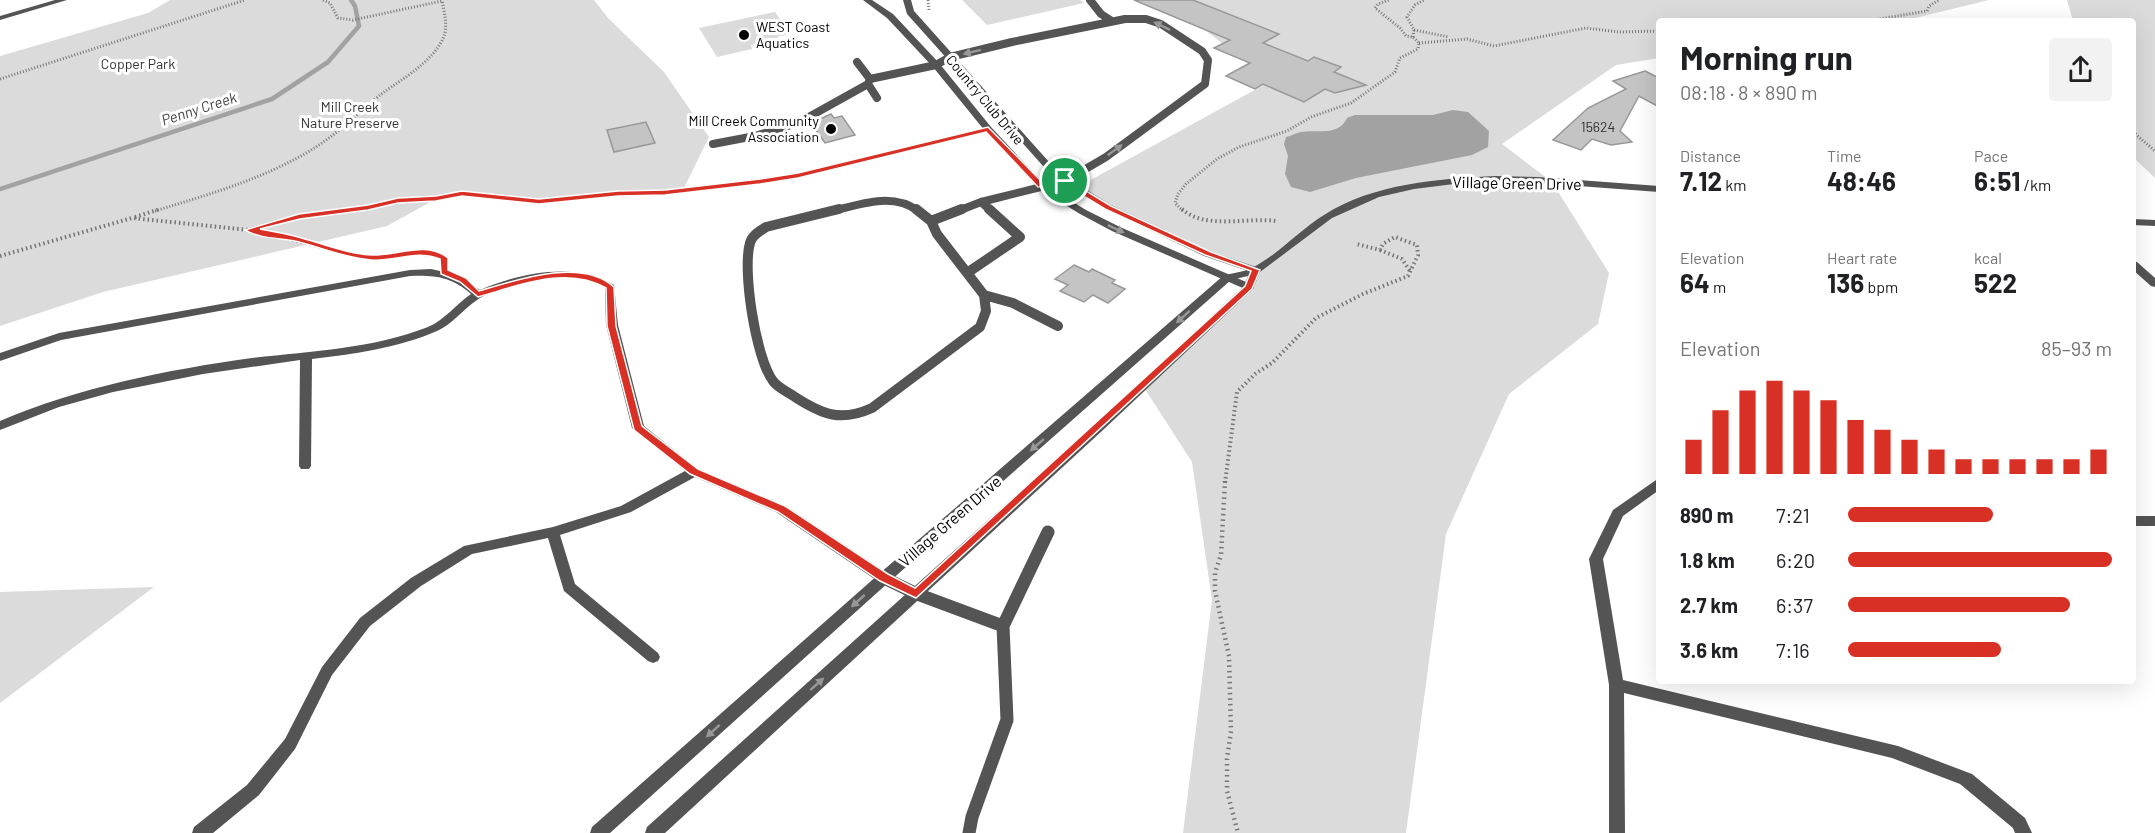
<!DOCTYPE html>
<html lang="en">
<head>
<meta charset="utf-8">
<style>
  :root { --surface:#fff; --page:#f2f2f2; --text:#202124; --muted:#757577; --accent:#d93025 }
  body { margin:0; font-family:Barlow,sans-serif; background:var(--page); color:var(--text); height:100vh; display:flex; flex-direction:column; font-size:22px; white-space:nowrap }
  * { box-sizing:border-box; margin:0 }
  p { font-size:20px; color:var(--muted) }
  .icon { flex:none; width:33px; height:33px; fill:none; stroke:currentColor; stroke-width:2; stroke-linecap:round; stroke-linejoin:round }
  .map { position:relative; flex:1; overflow:hidden }
  .side { position:absolute; left:1656px; top:18px; width:480px; height:666px; display:flex; flex-direction:column; background:var(--surface); border-radius:6px; box-shadow:0 6px 24px #0002 }
  .side>* { flex:none }
  .pin { position:absolute; display:grid; place-items:center; width:51px; height:51px; color:#fff; margin:-26px; border:3px solid #fff; border-radius:50%; box-shadow:0 2px 6px #0007 }
  .round { display:grid; place-items:center; flex:none; width:63px; height:63px; border-radius:6px; background:var(--page) }
  .summary { display:flex; align-items:center; justify-content:space-between; height:102px; padding:0 24px }
  h1 { font-size:33px; font-weight:700; line-height:45px }
  .figures { display:grid; grid-template-columns:repeat(3,1fr); gap:9px; height:102px; padding:6px 24px }
  .figures div { display:grid; align-content:center }
  .figures b { font-size:26px; font-weight:700 }
  .figures small { font-size:16px; font-weight:400 }
  .figures p { font-size:16px }
  .chart { height:168px; padding:12px 24px }
  .chart p { display:flex; justify-content:space-between }
  .chart svg { width:100%; height:108px; margin-top:6px; stroke:var(--accent); stroke-width:6 }
  ul { padding:0 24px; list-style:none; font-size:20px }
  li { display:grid; grid-template-columns:96px 72px 1fr; align-items:center; height:45px }
  li i { height:15px; border-radius:8px; background:var(--accent) }
  .map>svg:first-child { display:block }
</style>
</head>
<body>
<div class="map">
<svg width="2155" height="833" viewBox="0 0 2155 833">
  <rect width="100%" height="100%" fill="#fff"/>
  <path fill="#dbdbdb" d="M 170,0 L 594,0 L 608,18 L 664,72 L 709,137 L 683,190 L 539,201 L 480,194 L 462,194 L 436,199 L 387,226 L 103,292 L 0,326 L 0,56 L 148,13 Z
    M 962,0 L 1080,0 L 1084,3 L 987,25 Z
    M 1166,0 L 1989,0 L 1903,21 L 1659,21 L 1659,58 L 1616,65 L 1502,144 L 1552,182 L 1609,273 L 1598,324 L 1509,394 L 1446,534 L 1406,833 L 1183,833 L 1212,600 L 1192,462 L 1143,386 L 1233,300 L 1255,270 L 1208,254 L 1076,188 L 1271,81 Z
    M 2067,0 L 2155,0 L 2155,178 L 2133,157 L 2133,21 L 2073,21 Z
    M 775,12 L 790,34 L 777,37 L 781,43 L 765,46 L 763,43 L 751,45 L 752,49 L 717,57 L 699,28 Z
    M 154,587 L 0,703 L 0,592 Z"/>
  <path fill="#a2a2a2" d="M 1453,110 L 1468,112 L 1489,131 L 1488,147 L 1472,155 L 1356,178 L 1310,192 L 1291,187 L 1285,174 L 1288,156 L 1284,144 L 1286,137 C 1291,136 1296,133 1301,132 C 1317,129 1338,137 1347,118 L 1355,115 L 1433,115 Z"/>
  <g fill="none" stroke-linecap="round" stroke-linejoin="round">
    <path stroke="#a2a2a2" stroke-width="4.5" d="M 0,189 L 272,99 L 328,62 L 359,26 L 355,6 L 351,0"/>
  </g>
  <path fill="#c4c4c4" stroke="#989898" stroke-width="1.5" d="M 1134,0 L 1193,0 L 1279,34 L 1263,43 L 1308,61 L 1314,57 L 1341,67 L 1334,72 L 1366,85 L 1335,93 L 1325,89 L 1304,102 L 1263,84 L 1255,89 L 1226,76 L 1250,63 L 1214,48 L 1230,40 Z
    M 1645,71 L 1659,78 L 1659,107 L 1639,96 L 1620,131 L 1632,142 L 1611,145 L 1592,139 L 1581,150 L 1553,140 L 1588,108 L 1626,89 L 1613,81 Z
    M 831,114 L 834,118 L 842,116 L 855,135 L 825,143 L 811,123 Z
    M 646,122 L 655,143 L 614,152 L 607,130 Z
    M 1074,265 L 1089,272 L 1092,269 L 1115,280 L 1112,283 L 1125,289 L 1108,303 L 1093,295 L 1084,302 L 1060,291 L 1068,285 L 1055,279 Z"/>
  <g fill="none" stroke-linecap="round" stroke-linejoin="round">
    <path stroke="#767676" stroke-width="3" stroke-dasharray="1 2" stroke-linecap="butt" d="M 323,0 L 330,3 L 338,18 L 353,20 L 442,1
      M 928,0 L 929,10
      M 1868,21 L 1927,11 L 1929,6 L 1939,0
      M 1414,30 L 1449,37
      M 1413,37 L 1414,30 L 1407,17 L 1415,5 L 1424,0
      M 1419,43 L 1467,39 L 1494,46 L 1586,28 L 1619,32 L 1659,31
      M 0,79 L 245,0
      M 2133,132 L 2155,151
      M 155,211 C 210,194 267,178 316,147 C 341,131 361,110 384,92 C 404,78 435,60 444,36 C 448,25 444,12 442,0
      M 343,211 L 398,201 L 436,199 L 462,194 L 539,201 L 665,192 L 798,175 L 973,133
      M 1183,211 L 1175,203 L 1178,194 L 1186,184 L 1217,159 L 1239,147 L 1287,131 L 1311,117 L 1351,103 L 1395,72 L 1400,58 L 1418,49 L 1419,43 L 1413,37 L 1406,36 L 1400,28 L 1375,8 L 1378,4 L 1389,0"/>
    <path stroke="#767676" stroke-width="4" stroke-dasharray="1.5 3" stroke-linecap="butt" d="M 1182,209 C 1205,230 1247,217 1276,221
      M 135,217 L 160,209
      M 253,230 L 362,257 C 391,260 417,247 444,259
      M 1380,250 L 1402,259 L 1410,271
      M 0,256 L 132,218 L 249,230 L 299,216 L 356,209
      M 1225,483 L 1237,392 L 1255,374 L 1272,363 L 1316,318 L 1363,294 L 1408,276 L 1418,255 L 1417,245 L 1395,237 L 1383,244 L 1380,250 L 1357,244"/>
    <path stroke="#767676" stroke-width="4.5" stroke-dasharray="1.5 4" stroke-linecap="butt" d="M 1225,481 L 1221,555 L 1215,573 L 1215,591 L 1229,656 L 1231,731 L 1227,759 L 1227,791 L 1238,833"/>
    <path stroke="#545454" stroke-width="8" d="M 1090,0 L 1101,14 L 1112,21
      M 857,62 L 870,79 L 936,65 L 950,57 L 1012,42 L 1125,19 L 1146,19 L 1161,24 L 1202,51 L 1208,60 L 1205,84 L 1106,157 L 1065,181 L 981,202 L 958,211
      M 870,79 L 868,84 L 877,98
      M 713,144 L 755,136 L 798,123 L 868,84
      M 981,202 L 991,211
      M 833,211 C 860,204 893,192 918,211"/>
    <path stroke="#545454" stroke-width="10" d="M 839,209 L 766,227 C 760,231 752,235 750,243 C 742,270 756,359 773,381 C 778,388 788,392 795,397 C 823,415 841,422 872,408 L 980,327 L 986,311 L 984,295 L 937,234 L 931,221
      M 916,209 L 931,221
      M 931,221 L 962,209
      M 967,273 L 1020,237 L 989,209
      M 984,295 L 1013,303 L 1058,326"/>
    <path stroke="#545454" stroke-width="13" d="M 884,578 L 917,594 L 1003,626 L 1007,720 L 972,817 L 969,833
      M 1003,626 L 1048,532"/>
    <path fill="#545454" fill-rule="evenodd" d="M 55,0 L 67,0 L 0,20 L 0,16 Z
      M 863,0 L 872,0 L 893,14 L 939,63 L 991,127 L 1044,184 L 1086,210 L 1120,227 L 1253,285 L 1254,287 L 1253,289 L 1245,289 L 1112,231 L 1080,214 L 1038,188 L 985,131 L 933,67 L 887,18 Z
      M 903,0 L 911,0 L 914,11 L 1058,172 L 1111,205 L 1212,252 L 1259,268 L 1260,270 L 1259,272 L 1251,272 L 1204,256 L 1105,209 L 1052,176 L 907,14 Z
      M 2133,261 L 2137,262 L 2155,278 L 2155,287 L 2151,286 L 2133,270 Z
      M 431,269 L 458,275 L 480,290 C 519,273 576,261 614,285 L 618,325 L 644,426 L 698,469 L 786,506 L 889,574 L 891,578 L 889,582 L 884,583 L 879,582 L 776,512 L 695,477 L 631,512 L 560,535 L 575,584 L 658,653 L 660,657 L 658,661 L 653,663 L 648,661 L 564,591 L 548,538 L 472,554 L 421,586 L 370,626 L 332,675 L 295,749 L 259,795 L 213,833 L 192,833 L 194,827 L 247,785 L 285,739 L 322,667 L 360,618 L 411,578 L 464,546 L 553,527 L 621,506 L 685,471 L 632,428 L 606,325 L 605,288 C 599,285 595,282 588,280 C 559,273 502,283 477,300 C 463,309 453,324 437,331 C 398,348 354,354 312,359 L 311,466 L 309,469 L 301,469 L 299,466 L 300,360 L 203,374 L 113,392 L 59,407 L 0,430 L 0,421 C 80,387 166,370 252,358 C 311,351 372,349 428,327 C 445,320 456,304 471,294 C 452,277 435,275 410,276 L 61,340 L 0,361 L 0,353 L 59,333 L 410,270 Z
      M 1659,478 L 1659,490 L 1623,516 L 1603,559 L 1623,680 L 1898,746 L 1972,774 L 2025,818 L 2032,833 L 2015,833 L 2013,828 L 1960,784 L 1892,758 L 1624,693 L 1625,833 L 1609,833 L 1609,685 L 1589,559 L 1613,510 Z
      M 2133,516 L 2155,516 L 2155,526 L 2133,526 Z"/>
    <path fill="#545454" fill-rule="evenodd" d="M 1496,176 L 1538,177 L 1659,186 L 1659,192 L 1538,183 L 1496,182 L 1454,184 L 1414,189 L 1379,197 L 1332,218 L 1260,272 L 1253,289 L 1103,430 L 665,833 L 645,833 L 647,827 L 1095,424 L 1244,286 L 1248,276 L 1231,280 L 889,582 L 610,833 L 590,833 L 592,827 L 879,574 L 1223,276 C 1232,273 1242,272 1250,269 C 1277,256 1298,231 1324,215 C 1374,183 1438,179 1496,176 Z
      M 2133,219 L 2155,220 L 2155,226 L 2133,225 Z"/>
  </g>
  <defs><path id="oneway-solid" d="M-6-.8H1V-3.2L6.5 0L1 3.2V.8H-6Z" transform="scale(1.5)"/></defs>
  <g fill="#989898">
    <use href="#oneway-solid" transform="translate(1162 26) rotate(-154)"/>
    <use href="#oneway-solid" transform="translate(972 52) rotate(166)"/>
    <use href="#oneway-solid" transform="translate(1115 150) rotate(-36)"/>
    <use href="#oneway-solid" transform="translate(1116 229) rotate(25)"/>
    <use href="#oneway-solid" transform="translate(1183 317) rotate(138)"/>
    <use href="#oneway-solid" transform="translate(1037 445) rotate(139)"/>
    <use href="#oneway-solid" transform="translate(858 601) rotate(138)"/>
    <use href="#oneway-solid" transform="translate(817 684) rotate(-42)"/>
    <use href="#oneway-solid" transform="translate(713 731) rotate(138)"/>
  </g>
  <path fill="#d93025" stroke="#fff" stroke-width="1.5" fill-rule="evenodd" d="M 988,127 L 1043,183 L 1068,180 L 1111,206 L 1211,252 L 1260,270 L 1252,289 L 916,598 L 880,581 L 778,512 L 690,474 L 634,430 L 607,326 L 606,288 C 566,265 518,286 478,297 L 460,282 L 441,274 L 440,259 C 416,249 395,262 371,260 C 346,258 323,248 299,242 C 283,238 259,239 245,230 L 299,214 L 368,205 L 398,198 L 436,196 L 462,191 L 539,199 L 618,191 L 665,190 L 760,179 L 798,173 ZM 986,132 L 1038,187 L 1064,184 L 1105,209 L 1205,255 L 1251,271 L 1245,286 L 915,588 L 888,574 L 785,506 L 698,469 L 642,426 L 616,326 L 614,287 C 582,257 516,280 479,291 L 466,278 L 448,270 L 448,258 C 426,240 398,256 372,255 C 349,254 327,245 305,239 C 291,234 275,232 260,229 L 300,219 L 368,210 L 398,203 L 436,201 L 462,196 L 539,204 L 618,196 L 665,195 L 760,184 L 798,178 Z"/>
  <g fill="#000" stroke="#fff" stroke-width="2">
    <circle cx="744" cy="35" r="6"/>
    <circle cx="831" cy="129" r="6"/>
  </g>
  <g text-anchor="middle" stroke-width="6" stroke-linejoin="round" paint-order="stroke">
    <g font-size="14" fill="#000" stroke="#fff" text-anchor="start">
      <text x="756" y="32">WEST Coast<tspan x="756" dy="16">Aquatics</tspan></text>
      <text x="819" y="126" text-anchor="end">Mill Creek Community<tspan x="819" dy="16">Association</tspan></text>
    </g>
    <g font-size="14" fill="#323232" stroke="#fff">
      <text x="138" y="69">Copper Park</text>
      <text x="350" y="112">Mill Creek<tspan x="350" dy="16">Nature Preserve</tspan></text>
    </g>
    <g font-size="14" fill="#000" stroke="#fff">
      <text transform="translate(985 100) rotate(50)" y="5">Country Club Drive</text>
    </g>
    <g font-size="14" fill="#313131">
      <text x="1598" y="132">15624</text>
    </g>
    <g font-size="15" font-style="italic" fill="#434343" stroke="#fff">
      <text transform="translate(199 109) rotate(-18)" y="5">Penny Creek</text>
    </g>
    <g font-size="16" fill="#000" stroke="#fff">
      <text transform="translate(1517 183) rotate(1)" y="6">Village Green Drive</text>
      <text transform="translate(950 521) rotate(-41)" y="6">Village Green Drive</text>
    </g>
  </g>
</svg>
<div class="pin" style="left:1065px;top:181px;background:#1e9e55"><svg class="icon" aria-label="arrive" viewBox="0 0 24 24"><path d="M6 21V4h12l-3 4 3 4H6"/></svg></div>
<section class="side">
<div class="summary"><div><h1>Morning run</h1><p>08:18 · 8 × 890 m</p></div><a class="round"><svg class="icon" aria-label="share" viewBox="0 0 24 24"><path d="M12 15V3M7 8l5-5 5 5M5 13v7h14v-7"/></svg></a></div>
<div class="figures">
<div><p>Distance</p><b>7.12<small> km</small></b></div>
<div><p>Time</p><b>48:46</b></div>
<div><p>Pace</p><b>6:51<small> /km</small></b></div>
</div>
<div class="figures">
<div><p>Elevation</p><b>64<small> m</small></b></div>
<div><p>Heart rate</p><b>136<small> bpm</small></b></div>
<div><p>kcal</p><b>522</b></div>
</div>
<div class="chart"><p><span>Elevation</span>85–93 m</p>
<svg viewBox="0 0 160 44" preserveAspectRatio="none"><path d="M5 44V30M15 44V18M25 44V10M35 44V6M45 44V10M55 44V14M65 44V22M75 44V26M85 44V30M95 44V34M105 44V38M115 44V38M125 44V38M135 44V38M145 44V38M155 44V34"/></svg>
</div>
<ul>
<li><b>890 m</b>7:21<i style="width:55%"></i></li>
<li><b>1.8 km</b>6:20<i style="width:100%"></i></li>
<li><b>2.7 km</b>6:37<i style="width:84%"></i></li>
<li><b>3.6 km</b>7:16<i style="width:58%"></i></li>
</ul>
</section>
</div>
</body>
</html>
